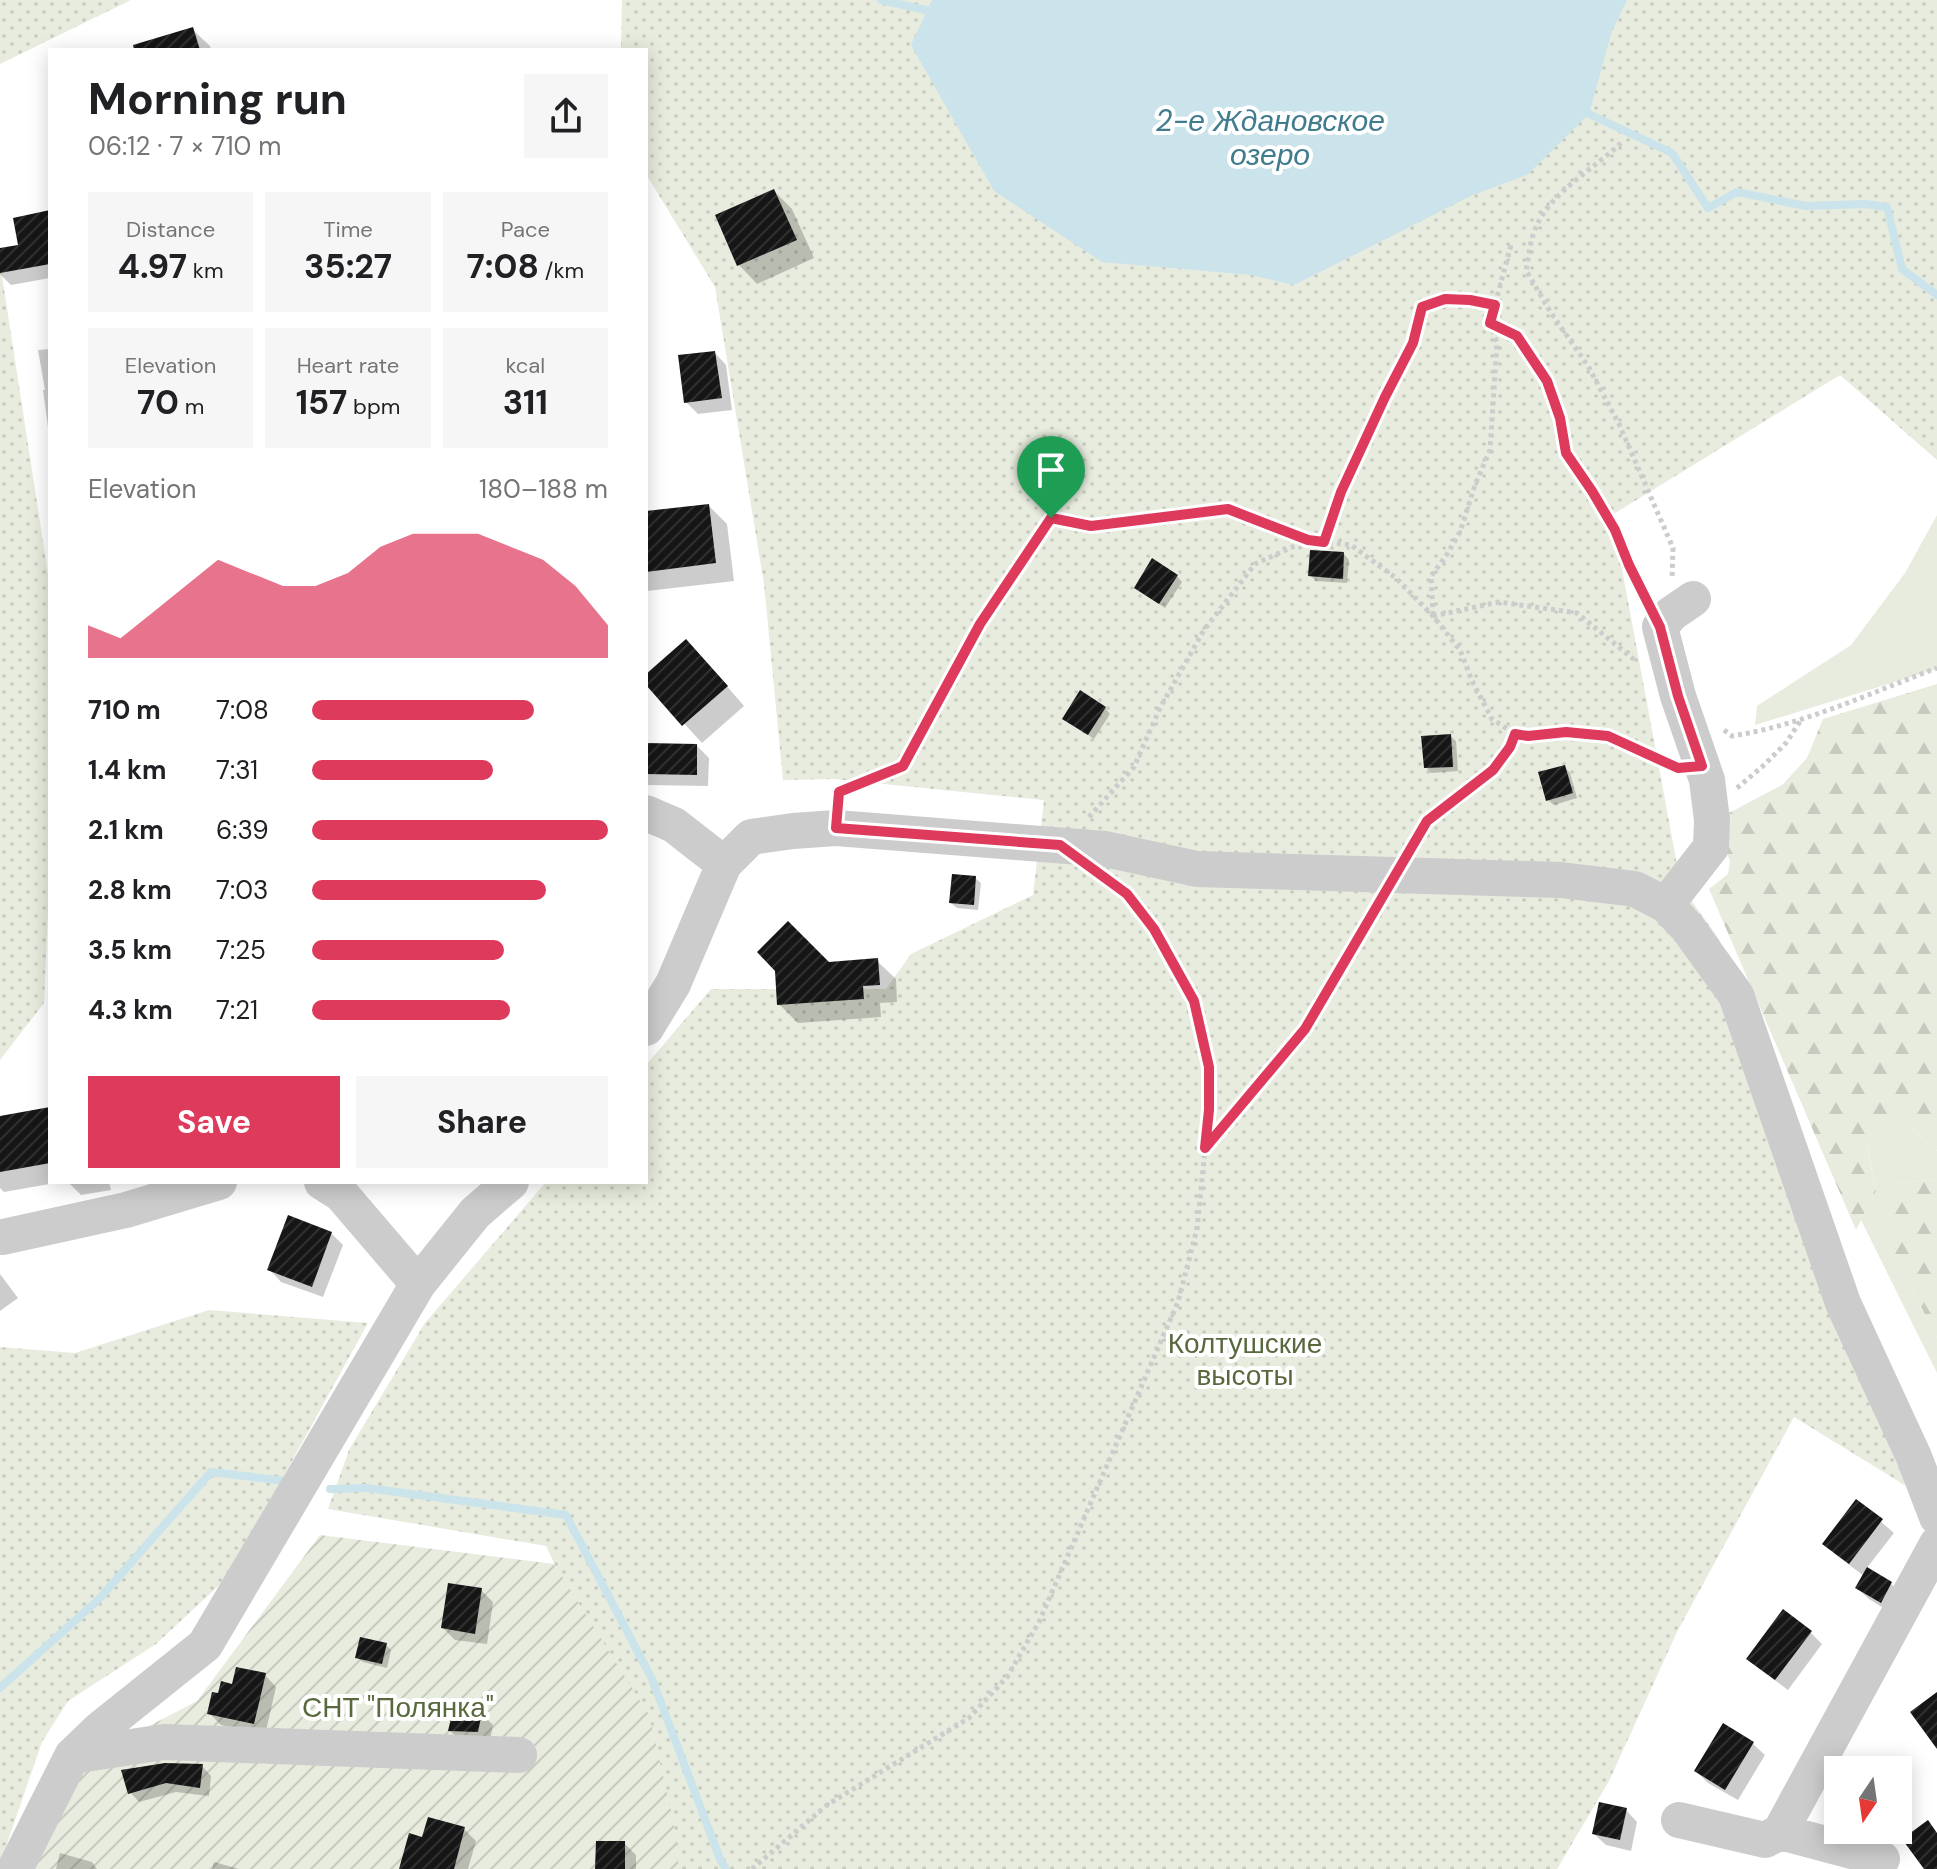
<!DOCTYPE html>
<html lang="en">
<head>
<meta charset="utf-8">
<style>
  :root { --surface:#fff; --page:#f6f6f6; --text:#202124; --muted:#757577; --accent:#de3a5c }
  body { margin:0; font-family:"DM Sans",sans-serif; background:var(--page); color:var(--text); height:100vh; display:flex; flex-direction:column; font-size:30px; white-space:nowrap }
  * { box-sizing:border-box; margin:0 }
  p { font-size:26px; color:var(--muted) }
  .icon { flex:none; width:44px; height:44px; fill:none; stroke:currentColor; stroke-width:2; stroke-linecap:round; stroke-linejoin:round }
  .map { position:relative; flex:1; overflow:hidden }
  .side { position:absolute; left:48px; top:48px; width:600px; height:1136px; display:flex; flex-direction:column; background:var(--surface); border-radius:0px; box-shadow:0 4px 20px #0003 }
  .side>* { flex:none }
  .needle { width:52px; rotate:193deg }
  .controls { position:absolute; left:1824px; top:1756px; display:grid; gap:16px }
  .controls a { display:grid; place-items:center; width:88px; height:88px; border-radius:0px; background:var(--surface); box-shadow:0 4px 20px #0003; font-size:40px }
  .pin { position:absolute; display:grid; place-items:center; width:68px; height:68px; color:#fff; margin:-82px -34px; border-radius:50% 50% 50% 0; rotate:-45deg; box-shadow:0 0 8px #0007 }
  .pin .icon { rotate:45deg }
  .round { display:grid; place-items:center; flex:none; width:84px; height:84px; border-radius:0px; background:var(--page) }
  .overview { display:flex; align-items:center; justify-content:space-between; height:136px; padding:0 40px }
  h1 { font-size:44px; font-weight:700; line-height:60px }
  .metrics { display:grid; grid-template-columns:repeat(3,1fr); gap:12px; height:136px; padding:8px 40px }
  .metrics div { display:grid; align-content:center; border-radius:0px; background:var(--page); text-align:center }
  .metrics b { font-size:34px; font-weight:700 }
  .metrics small { font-size:22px; font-weight:400 }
  .metrics p { font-size:22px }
  .chart { height:224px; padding:16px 40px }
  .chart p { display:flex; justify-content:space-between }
  .chart svg { width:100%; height:144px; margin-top:8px; fill:var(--accent); opacity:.7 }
  .button { display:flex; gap:16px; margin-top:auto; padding:16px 40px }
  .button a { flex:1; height:92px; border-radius:0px; background:var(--accent); color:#fff; font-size:32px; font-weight:700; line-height:92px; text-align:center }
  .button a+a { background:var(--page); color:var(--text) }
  ul { padding:0 40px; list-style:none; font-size:26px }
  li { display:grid; grid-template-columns:128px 96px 1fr; align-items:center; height:60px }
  li i { height:20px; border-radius:10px; background:var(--accent) }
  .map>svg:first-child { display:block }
</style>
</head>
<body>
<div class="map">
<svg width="1937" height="1869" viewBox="0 0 1937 1869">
  <defs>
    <pattern id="forest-firs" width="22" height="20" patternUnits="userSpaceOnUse" patternTransform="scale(2)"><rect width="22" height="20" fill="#e7ecde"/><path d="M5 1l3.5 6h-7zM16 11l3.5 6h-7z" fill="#c6cbbf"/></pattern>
    <pattern id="park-dots" width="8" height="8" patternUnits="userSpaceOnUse" patternTransform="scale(2)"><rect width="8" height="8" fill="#e7ecde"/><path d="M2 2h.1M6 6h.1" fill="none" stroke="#c6cbbf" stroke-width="1.8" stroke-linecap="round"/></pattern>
    <pattern id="garden-furrows" width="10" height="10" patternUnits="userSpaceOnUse" patternTransform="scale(2)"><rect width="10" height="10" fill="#e7ecde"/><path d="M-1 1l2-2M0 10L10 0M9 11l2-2" fill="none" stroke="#c6cbbf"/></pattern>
    <pattern id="building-hatch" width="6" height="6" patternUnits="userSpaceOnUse" patternTransform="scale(2)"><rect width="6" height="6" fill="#161616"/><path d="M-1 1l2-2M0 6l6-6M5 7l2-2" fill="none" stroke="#303030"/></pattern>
  </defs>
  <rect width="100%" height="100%" fill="#fff"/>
  <path fill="#e7ecde" d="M 1937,515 L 1937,669 L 1755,725 L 1757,706 L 1851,645 L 1905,573 Z
    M 1879,1120 L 1903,1121 L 1937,1151 L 1937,1179 L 1892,1184 L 1895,1255 L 1937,1338 L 1937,1373 L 1861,1220 L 1876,1191 L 1866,1140 Z"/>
  <path fill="url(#forest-firs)" d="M 1937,684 L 1937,1151 L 1903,1121 L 1879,1121 L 1866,1141 L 1876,1191 L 1856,1230 L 1709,889 L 1728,874 L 1730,861 L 1720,839 L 1725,815 L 1782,785 L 1807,758 L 1823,719 Z
    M 1937,1179 L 1937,1338 L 1895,1255 L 1885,1207 L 1892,1184 Z"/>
  <path fill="url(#park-dots)" d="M 0,0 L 131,0 L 0,64 Z
    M 622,0 L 1937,0 L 1937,460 L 1840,375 L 1612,515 L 1681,886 L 1719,939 L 1821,1228 L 1937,1505 L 1794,1417 L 1677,1632 L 1609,1781 L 1557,1869 L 671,1869 L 643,1750 L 546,1546 L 328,1509 L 349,1450 L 425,1323 L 546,1182 L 646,1182 L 646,1065 L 711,989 L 886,989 L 911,954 L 1033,895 L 1044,800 L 834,779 L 783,780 L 764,584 L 715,287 L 646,174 L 646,50 L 621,50 Z
    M 0,263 L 50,587 L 50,865 L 44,1003 L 0,1060 Z
    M 209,1310 L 368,1323 L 228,1577 L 156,1644 L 68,1701 L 42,1742 L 0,1864 L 0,1347 L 75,1353 Z"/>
  <path fill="url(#garden-furrows)" d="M 320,1535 L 554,1564 L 649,1715 L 673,1819 L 679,1869 L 26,1869 L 65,1770 L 197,1701 Z"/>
  <path fill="#cbe3eb" d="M 932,0 L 1627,0 L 1612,31 L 1589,114 L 1527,175 L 1473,195 L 1294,285 L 1251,275 L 1102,262 L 994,191 L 911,45 Z"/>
  <path fill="#0003" d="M 192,29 L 210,46 L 211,50 L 168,50 Z
    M 774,191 L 792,209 L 814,258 L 757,284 L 739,265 L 717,216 Z
    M 50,224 L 50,278 L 11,285 L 0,274 L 0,250 L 21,246 Z
    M 50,349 L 50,442 L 43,390 L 45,390 L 38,350 Z
    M 715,353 L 726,365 L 732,410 L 698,414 L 686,402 Z
    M 709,506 L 727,524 L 734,581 L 647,591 L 646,513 Z
    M 1344,554 L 1349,560 L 1347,583 L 1316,581 L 1310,575 Z
    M 1177,576 L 1182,582 L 1165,608 L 1142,593 Z
    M 704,660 L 744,706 L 702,743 L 646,682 L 646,676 Z
    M 1105,708 L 1110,714 L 1094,739 L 1065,719 Z
    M 1450,736 L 1456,741 L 1458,771 L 1431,773 L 1426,767 Z
    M 646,745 L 697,746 L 709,758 L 708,786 L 646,785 Z
    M 1564,767 L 1570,773 L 1577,798 L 1554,805 L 1548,800 Z
    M 975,878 L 981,883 L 978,910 L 957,908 L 951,903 Z
    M 877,961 L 896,979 L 897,1002 L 880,1003 L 881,1017 L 798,1023 L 779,1004 L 828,964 Z
    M 50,1112 L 50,1182 L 61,1182 L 4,1192 L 0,1188 L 0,1118 Z
    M 68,1182 L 109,1182 L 111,1190 L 81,1195 Z
    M 331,1233 L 343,1245 L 323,1297 L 281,1282 L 270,1270 Z
    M 0,1274 L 18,1298 L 0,1311 Z
    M 1857,1501 L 1894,1533 L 1866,1569 L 1891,1584 L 1903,1595 L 1893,1614 L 1869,1599 L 1857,1588 L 1864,1576 L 1836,1555 L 1825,1544 Z
    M 481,1590 L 493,1602 L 487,1644 L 455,1640 L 443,1628 Z
    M 1810,1632 L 1822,1644 L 1788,1690 L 1761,1670 L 1749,1658 Z
    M 386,1645 L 391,1650 L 387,1668 L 363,1662 L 357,1657 Z
    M 265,1675 L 276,1687 L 265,1735 L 221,1725 L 209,1713 L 220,1696 L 233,1686 Z
    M 481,1713 L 493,1725 L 489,1744 L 462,1742 L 450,1731 Z
    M 1753,1744 L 1765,1755 L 1738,1800 L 1708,1783 L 1696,1771 Z
    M 202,1766 L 211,1776 L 209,1796 L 176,1792 L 139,1802 L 130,1792 Z
    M 1626,1810 L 1637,1822 L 1631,1851 L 1606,1845 L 1594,1834 Z
    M 464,1829 L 476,1841 L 468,1869 L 401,1869 Z
    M 624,1843 L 636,1855 L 636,1869 L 597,1869 Z
    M 60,1853 L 92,1862 L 97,1869 L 56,1869 Z
    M 214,1862 L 239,1869 L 212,1869 Z"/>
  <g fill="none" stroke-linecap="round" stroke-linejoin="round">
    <path stroke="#cbe3eb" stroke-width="8" d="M 881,0 L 935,12
      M 1582,107 L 1589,114 L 1672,153 L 1708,208 L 1737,192 L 1806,206 L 1865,204 L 1887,207 L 1902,269 L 1937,295
      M 330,1489 L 367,1488 L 566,1515 L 652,1679 L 720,1859 L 726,1869
      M 0,1688 L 99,1599 L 211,1472 L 286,1481"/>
  </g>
  <path fill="url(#building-hatch)" d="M 193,27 L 200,50 L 134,50 L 133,45 Z
    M 774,189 L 797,240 L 737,266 L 715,215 Z
    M 50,210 L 50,264 L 0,273 L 0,248 L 18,245 L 13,218 Z
    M 715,351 L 722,398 L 684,403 L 678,355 Z
    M 709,504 L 716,563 L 646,572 L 646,511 Z
    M 1310,550 L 1344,552 L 1343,579 L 1308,576 Z
    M 1152,558 L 1178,575 L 1159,604 L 1134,588 Z
    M 686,639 L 728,686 L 682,726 L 646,685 L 646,674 Z
    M 1080,690 L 1106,707 L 1088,735 L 1062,719 Z
    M 1451,734 L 1453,767 L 1424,768 L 1421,736 Z
    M 646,743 L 697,744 L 697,775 L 646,774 Z
    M 1565,765 L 1573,793 L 1546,801 L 1538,772 Z
    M 952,874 L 976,876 L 974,905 L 949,903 Z
    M 788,921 L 829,962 L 878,958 L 880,985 L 863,986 L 864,999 L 777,1005 L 775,971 L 757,952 Z
    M 50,1107 L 50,1163 L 0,1172 L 0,1116 Z
    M 288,1215 L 332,1232 L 312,1287 L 267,1270 Z
    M 1856,1499 L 1883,1519 L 1849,1564 L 1822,1544 Z
    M 1867,1567 L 1892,1582 L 1881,1603 L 1855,1588 Z
    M 448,1583 L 482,1588 L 475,1634 L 441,1628 Z
    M 1783,1609 L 1812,1631 L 1775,1680 L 1746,1659 Z
    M 360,1637 L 387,1643 L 382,1664 L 355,1658 Z
    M 236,1667 L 266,1673 L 254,1724 L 207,1714 L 212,1692 L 218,1693 L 221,1681 L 232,1684 Z
    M 1937,1692 L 1937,1749 L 1910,1712 Z
    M 454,1705 L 482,1712 L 478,1732 L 448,1731 Z
    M 1723,1723 L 1754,1742 L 1725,1790 L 1694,1771 Z
    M 165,1763 L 203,1764 L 200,1788 L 166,1783 L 128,1794 L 121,1770 Z
    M 1599,1802 L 1627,1808 L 1620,1840 L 1592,1834 Z
    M 428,1817 L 465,1827 L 454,1869 L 399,1869 L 409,1833 L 422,1837 Z
    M 1928,1820 L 1937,1833 L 1937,1869 L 1924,1869 L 1902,1839 Z
    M 596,1841 L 625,1841 L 625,1869 L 595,1869 Z"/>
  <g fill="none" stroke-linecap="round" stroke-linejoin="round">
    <path stroke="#ccc" stroke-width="5" stroke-dasharray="4 4" stroke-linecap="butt" d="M 1621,143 C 1594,169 1551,192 1536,227 C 1530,240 1529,257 1526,270 L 1551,313 L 1588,366 L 1619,424 L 1673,548 L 1672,579
      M 1491,323 L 1517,336 L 1547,381 L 1560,418 L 1566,453 L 1592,491 L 1615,530 L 1647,600
      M 1324,542 L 1341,492 L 1385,397 L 1413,343 L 1422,307 C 1452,296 1464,298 1495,305
      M 1433,615 L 1431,576 L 1446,556 L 1460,532 L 1475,485 L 1490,450 L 1497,343 L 1490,323 L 1511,245
      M 1433,616 L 1499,602 L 1577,613 L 1637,662
      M 1724,730 L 1732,736 C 1803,725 1870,693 1937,668
      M 1737,788 L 1763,766 L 1786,743 L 1801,720
      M 838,799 L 839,792 L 903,766 L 980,624 L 1051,518 L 1091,526 L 1228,509 L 1307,540
      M 1089,817 L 1134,767 L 1160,708 L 1204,630 L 1255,564 L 1308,540 L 1351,545 L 1396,578 L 1433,616 L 1460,650 L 1472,681 L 1492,719 L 1515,734 L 1528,736 L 1566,732 L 1608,736 L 1669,764
      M 1413,845 L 1427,821 L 1493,770 L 1510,747 L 1515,734
      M 1206,1147 L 1305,1029 L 1378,905
      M 752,1869 L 827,1805 L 969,1718 L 1007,1677 L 1039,1622 L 1178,1302 L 1197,1229 L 1209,1110 L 1209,1067 L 1194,1001 L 1154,929 L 1127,894 L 1113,884"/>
    <path stroke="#ccc" stroke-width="36" d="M 646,813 L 674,825 L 724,864
      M 1666,905 L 1711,847 L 1712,820 L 1707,780 L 1678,696 L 1660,627 L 1671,614 L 1693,599
      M 646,1028 L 673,984 L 724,864 L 751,837 L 793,831 L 836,828 L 1105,849 L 1197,869 L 1561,880 L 1635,889 L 1666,905 L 1687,927 L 1736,995 L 1843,1303 L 1914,1457 L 1937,1517
      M 322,1182 L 341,1194 L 418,1284
      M 3,1237 L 126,1210 L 219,1182
      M 72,1756 L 164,1742 L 519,1755
      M 1679,1820 L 1765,1840 L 1780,1832
      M 1882,1859 L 1780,1832 L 1937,1544
      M 15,1869 L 72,1756 L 100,1729 L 205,1645 L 418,1284 L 475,1213 L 511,1182"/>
  </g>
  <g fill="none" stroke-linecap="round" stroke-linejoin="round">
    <g stroke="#fff" stroke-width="16">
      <path id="route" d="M 1445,299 L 1470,300 L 1495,305 L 1490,323 L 1517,336 L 1547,381 L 1560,418 L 1566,453 L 1592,491 L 1615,530 L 1629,565 L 1660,627 L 1678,696 L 1702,766 L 1678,768 L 1608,736 L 1566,732 L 1528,736 L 1515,734 L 1510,747 L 1493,770 L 1427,821 L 1305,1029 L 1205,1148 L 1209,1110 L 1209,1067 L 1194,1001 L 1154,929 L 1127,894 L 1060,845 L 836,828 L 839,792 L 903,766 L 980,624 L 1051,518 L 1091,526 L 1228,509 L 1308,540 L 1324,542 L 1341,492 L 1385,397 L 1413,343 L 1422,307 Z"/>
    </g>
    <use href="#route" stroke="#de3a5c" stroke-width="10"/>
  </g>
  <g text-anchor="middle" stroke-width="8" stroke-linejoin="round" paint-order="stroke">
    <g font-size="28" fill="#58693e" stroke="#fff">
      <text x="1245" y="1353">Колтушские<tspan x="1245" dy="32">высоты</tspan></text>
      <text x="398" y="1717">СНТ "Полянка"</text>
    </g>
    <g font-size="30" font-style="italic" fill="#407b8e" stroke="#fff">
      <text x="1270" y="131">2-е Ждановское<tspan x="1270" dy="34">озеро</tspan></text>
    </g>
  </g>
</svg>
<div class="controls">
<a><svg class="needle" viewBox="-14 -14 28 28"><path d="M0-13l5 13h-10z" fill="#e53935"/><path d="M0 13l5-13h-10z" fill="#757577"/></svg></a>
</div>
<div class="pin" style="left:1051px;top:518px;background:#1e9e55"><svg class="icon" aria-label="arrive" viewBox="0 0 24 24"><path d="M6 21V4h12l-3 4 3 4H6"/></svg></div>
<section class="side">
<div class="overview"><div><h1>Morning run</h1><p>06:12 · 7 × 710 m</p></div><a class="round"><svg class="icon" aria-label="share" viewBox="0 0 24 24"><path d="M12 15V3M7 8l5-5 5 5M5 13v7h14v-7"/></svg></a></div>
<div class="metrics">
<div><p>Distance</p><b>4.97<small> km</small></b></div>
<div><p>Time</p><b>35:27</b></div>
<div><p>Pace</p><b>7:08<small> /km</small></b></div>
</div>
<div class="metrics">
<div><p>Elevation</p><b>70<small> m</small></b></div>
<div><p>Heart rate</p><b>157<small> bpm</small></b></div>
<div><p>kcal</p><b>311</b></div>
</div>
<div class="chart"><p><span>Elevation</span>180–188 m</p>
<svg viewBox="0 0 160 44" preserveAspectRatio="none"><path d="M0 44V34L10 38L20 30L30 22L40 14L50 18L60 22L70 22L80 18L90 10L100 6L110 6L120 6L130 10L140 14L150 22L160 34V44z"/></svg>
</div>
<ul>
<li><b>710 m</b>7:08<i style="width:75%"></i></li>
<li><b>1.4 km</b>7:31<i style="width:61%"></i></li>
<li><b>2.1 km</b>6:39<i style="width:100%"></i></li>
<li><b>2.8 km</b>7:03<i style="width:79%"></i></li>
<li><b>3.5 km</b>7:25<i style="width:65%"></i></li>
<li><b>4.3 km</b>7:21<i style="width:67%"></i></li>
</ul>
<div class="button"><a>Save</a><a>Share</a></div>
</section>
</div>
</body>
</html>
